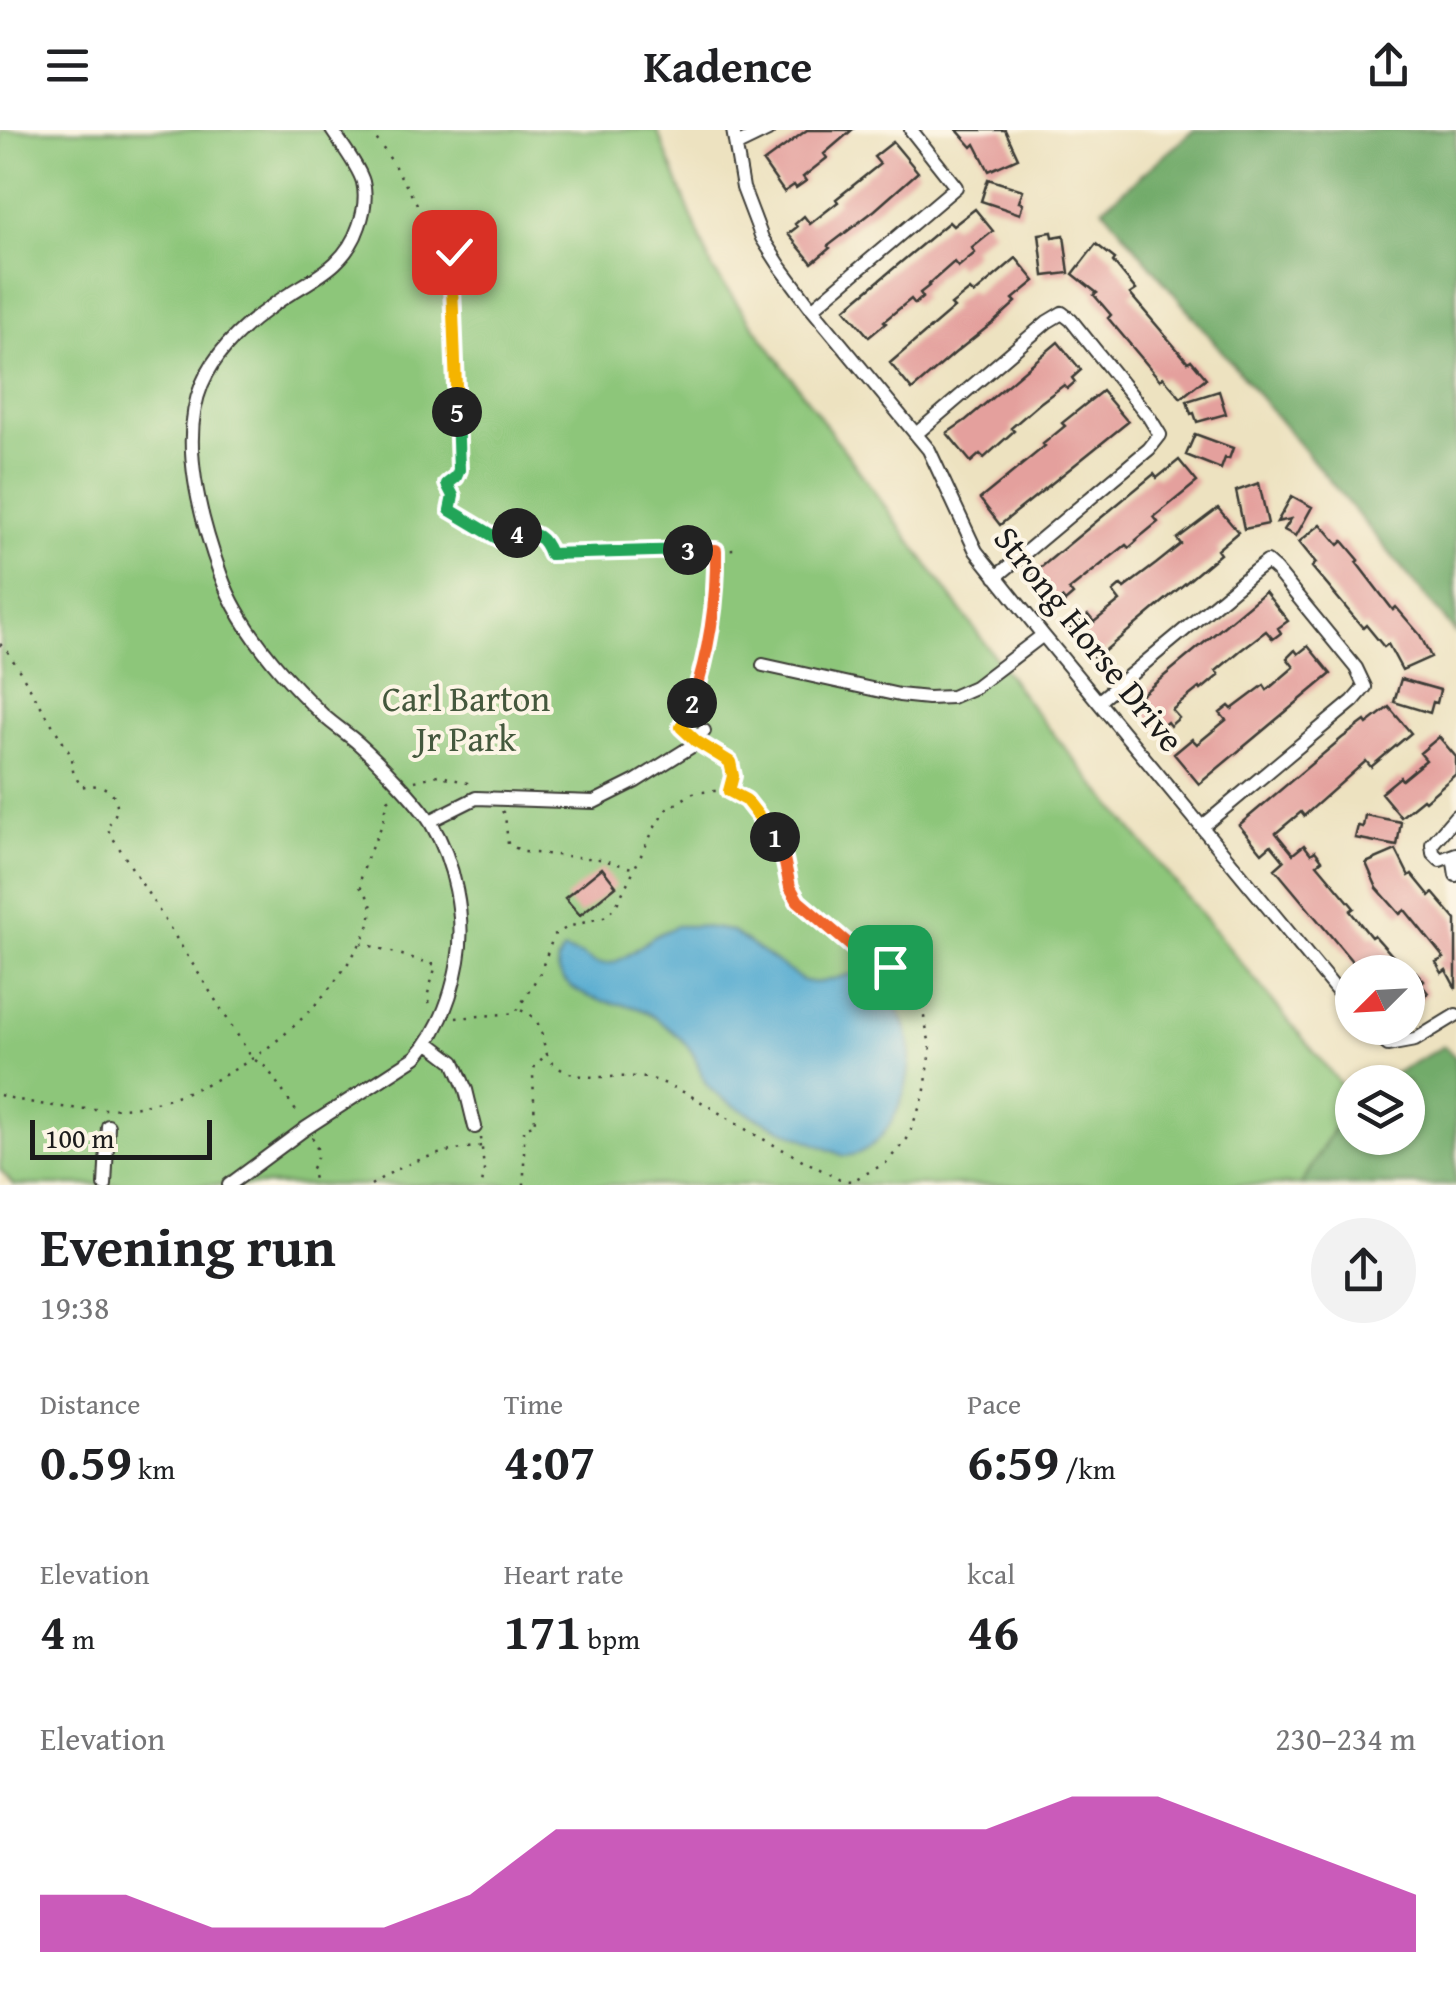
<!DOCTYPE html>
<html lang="en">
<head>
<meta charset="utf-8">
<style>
  :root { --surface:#fff; --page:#f2f2f2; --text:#202124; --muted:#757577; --accent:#b5179e }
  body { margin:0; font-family:"Gentium Book Plus",serif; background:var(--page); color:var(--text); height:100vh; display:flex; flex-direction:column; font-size:38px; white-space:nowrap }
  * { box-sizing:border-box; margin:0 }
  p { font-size:32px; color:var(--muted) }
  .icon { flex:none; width:55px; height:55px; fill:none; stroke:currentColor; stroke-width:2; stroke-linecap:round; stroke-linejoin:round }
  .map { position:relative; height:1055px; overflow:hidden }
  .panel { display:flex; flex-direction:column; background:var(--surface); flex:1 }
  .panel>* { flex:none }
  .needle { width:65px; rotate:246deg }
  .fabs { position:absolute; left:1335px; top:825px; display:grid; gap:20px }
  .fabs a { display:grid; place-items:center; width:90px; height:90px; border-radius:50%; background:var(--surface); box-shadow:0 2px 8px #0004; font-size:50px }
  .scale { position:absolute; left:30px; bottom:25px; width:182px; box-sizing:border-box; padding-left:10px; border:5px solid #1c1c1c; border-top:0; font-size:28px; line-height:35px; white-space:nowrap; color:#1c1c1c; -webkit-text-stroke:8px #fcf5e5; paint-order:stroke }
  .pin { position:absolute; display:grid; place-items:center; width:85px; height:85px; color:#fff; margin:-42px; border-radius:20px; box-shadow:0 5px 15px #0006 }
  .km { position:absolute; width:50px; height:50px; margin:-25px; border-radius:50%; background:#222; color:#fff; font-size:28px; line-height:50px; text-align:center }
  .round { display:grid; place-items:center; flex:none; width:105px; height:105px; border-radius:52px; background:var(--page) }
  .head { display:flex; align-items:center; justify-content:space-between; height:170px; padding:0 40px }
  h1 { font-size:55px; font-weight:700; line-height:75px }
  .figures { display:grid; grid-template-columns:repeat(3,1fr); gap:15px; height:170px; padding:10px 40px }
  .figures div { display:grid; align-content:center }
  .figures b { font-size:50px; font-weight:700 }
  .figures small { font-size:28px; font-weight:400 }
  .figures p { font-size:28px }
  .chart { height:280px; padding:20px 40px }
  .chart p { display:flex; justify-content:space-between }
  .chart svg { width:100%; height:180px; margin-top:10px; fill:var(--accent); opacity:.7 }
  header { display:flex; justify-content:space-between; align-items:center; height:130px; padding:0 40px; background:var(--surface); font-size:45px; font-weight:700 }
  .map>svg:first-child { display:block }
</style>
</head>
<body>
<header><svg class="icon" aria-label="menu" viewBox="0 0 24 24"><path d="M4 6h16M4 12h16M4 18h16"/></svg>Kadence<svg class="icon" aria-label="share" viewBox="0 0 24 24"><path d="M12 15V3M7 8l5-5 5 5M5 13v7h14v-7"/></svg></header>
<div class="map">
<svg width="1456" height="1055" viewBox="0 0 1456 1055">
  <rect width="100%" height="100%" fill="#fcf5e5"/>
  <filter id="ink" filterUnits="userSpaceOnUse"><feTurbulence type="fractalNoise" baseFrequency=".01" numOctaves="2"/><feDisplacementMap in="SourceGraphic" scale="20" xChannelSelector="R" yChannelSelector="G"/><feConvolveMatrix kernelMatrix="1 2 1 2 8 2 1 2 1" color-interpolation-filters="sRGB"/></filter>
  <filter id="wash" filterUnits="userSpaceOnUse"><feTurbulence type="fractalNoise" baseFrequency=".0048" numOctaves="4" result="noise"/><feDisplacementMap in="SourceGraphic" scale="40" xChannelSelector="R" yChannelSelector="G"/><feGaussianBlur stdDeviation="2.25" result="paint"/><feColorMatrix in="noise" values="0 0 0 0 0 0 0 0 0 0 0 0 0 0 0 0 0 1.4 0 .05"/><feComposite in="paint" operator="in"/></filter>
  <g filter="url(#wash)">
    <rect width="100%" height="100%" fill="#ede2c0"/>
    <path fill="#8dc67a" stroke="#54714b" stroke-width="2.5" d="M 0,0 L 657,0 L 713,140 L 1029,574 L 1352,968 L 1301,1055 L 13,1055 L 0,1039 Z"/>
    <path fill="#72ab6a" stroke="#476443" stroke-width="2.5" d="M 1194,0 L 1456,0 L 1456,503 L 1103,78 Z
      M 1444,916 L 1456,928 L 1456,1055 L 1301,1055 L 1352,967 L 1352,1008 L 1408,1008 L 1408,952 L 1379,952 Z"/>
    <path fill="#53aad0" stroke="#386376" stroke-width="2.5" d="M 676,796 L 698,796 L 731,801 L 802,850 C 830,862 854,827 881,855 C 893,868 906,892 909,910 C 916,949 890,1025 844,1026 C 813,1012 726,979 708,956 C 701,947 699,937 695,928 C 688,911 666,895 651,885 C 632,871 606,876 585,865 C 567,856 547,839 564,820 C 569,823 575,823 580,825 C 589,828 592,834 603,834 C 619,835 640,816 653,807 C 660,803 668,800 676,796 Z"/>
    <g id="blocks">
      <path fill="#e4a09d" d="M 807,0 L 852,0 L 824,24 L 827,28 L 803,47 L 806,51 L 796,58 L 794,55 L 784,62 L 763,32 Z
        M 957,0 L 1005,0 L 1018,28 L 989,41 L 975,14 L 972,17 Z
        M 893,12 L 918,42 L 875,80 L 828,116 L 830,118 L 812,133 L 788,104 L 797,97 L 795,94 L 804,86 L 810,94 L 838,72 L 836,69 L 880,34 L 874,27 Z
        M 988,49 L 1023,60 L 1019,72 L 1023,73 L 1020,84 L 981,71 Z
        M 975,79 L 993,101 L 972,118 L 975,123 L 958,137 L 954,132 L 928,155 L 929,156 L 920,163 L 923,167 L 915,174 L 911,169 L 884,191 L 886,193 L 869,207 L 845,179 L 949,92 L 953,96 Z
        M 1052,102 L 1053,107 L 1064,105 L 1069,143 L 1044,146 L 1039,104 Z
        M 1096,114 L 1115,129 L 1113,132 L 1136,160 L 1130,164 L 1188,232 L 1191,230 L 1206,248 L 1181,268 L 1163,247 L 1160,250 L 1108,188 L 1111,185 L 1094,165 L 1097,163 L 1073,144 Z
        M 1016,128 L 1035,151 L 1013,169 L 1016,172 L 995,191 L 955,223 L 912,260 L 890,233 L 954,178 L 951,175 L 970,160 L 974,164 Z
        M 1058,212 L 1081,240 L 1072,248 L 1075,252 L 1067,259 L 1064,255 L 1040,273 L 1011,298 L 1014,301 L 984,328 L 980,324 L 971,332 L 947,303 L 966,290 Z
        M 1102,261 L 1128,292 L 1000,395 L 980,369 L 1045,316 L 1043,314 L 1065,296 L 1062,293 Z
        M 1219,261 L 1226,284 L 1197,292 L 1194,283 L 1191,284 L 1187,271 Z
        M 1195,304 L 1233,318 L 1229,329 L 1225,328 L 1221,339 L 1186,325 Z
        M 1179,330 L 1197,352 L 1154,387 L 1158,392 L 1136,410 L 1137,411 L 1129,418 L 1126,415 L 1069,460 L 1073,465 L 1065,472 L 1062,468 L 1052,476 L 1028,448 L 1154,344 L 1157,348 Z
        M 1259,353 L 1268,394 L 1244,399 L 1236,361 Z
        M 1292,366 L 1312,377 L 1296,406 L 1284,400 L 1291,389 L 1277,392 Z
        M 1218,378 L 1238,402 L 1217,420 L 1220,424 L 1095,529 L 1070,499 L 1088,485 L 1094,492 L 1120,471 L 1113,462 L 1121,455 L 1124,458 L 1156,434 L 1181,414 L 1177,409 Z
        M 1321,394 L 1339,415 L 1343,411 L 1359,430 L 1356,432 L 1393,480 L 1396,477 L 1420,505 L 1431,527 L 1402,540 L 1388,514 L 1384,517 L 1366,495 L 1363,498 L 1312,437 L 1316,433 L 1299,412 Z
        M 1265,462 L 1288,491 L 1278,498 L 1281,503 L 1273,509 L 1266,501 L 1241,520 L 1216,541 L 1219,545 L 1201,560 L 1199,558 L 1172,580 L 1179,588 L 1170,596 L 1167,592 L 1157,600 L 1134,571 Z
        M 1308,516 L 1331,544 L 1199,654 L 1174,624 L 1192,609 L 1197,614 L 1226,590 L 1220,583 L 1229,576 L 1232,579 L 1264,555 L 1267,560 L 1294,537 L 1287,528 L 1295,520 L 1298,524 Z
        M 1401,549 L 1440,560 L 1437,573 L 1433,572 L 1430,583 L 1394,572 Z
        M 1389,577 L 1411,603 L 1371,637 L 1366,631 L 1304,686 L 1301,682 L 1276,703 L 1293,724 L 1304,715 L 1311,724 L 1315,721 L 1322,730 L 1317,734 L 1354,778 L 1350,781 L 1371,807 L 1374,805 L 1407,842 L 1361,842 L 1275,739 L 1284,731 L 1271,715 L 1262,723 L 1239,695 L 1342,608 L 1365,591 L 1367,594 Z
        M 1439,607 L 1456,627 L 1456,644 L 1425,671 L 1423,669 L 1401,687 L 1381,663 L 1400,647 L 1402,650 L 1426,630 L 1420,623 Z
        M 1365,685 L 1401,692 L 1397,716 L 1355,708 L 1358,696 L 1363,697 Z
        M 1396,720 L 1409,746 L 1412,744 L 1430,766 L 1433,763 L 1456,790 L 1456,859 L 1446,840 L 1442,843 L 1436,832 L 1444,828 L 1405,780 L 1400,784 L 1377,758 L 1366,733 Z
        M 602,738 L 616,756 L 580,785 L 565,768 Z
        M 1416,842 L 1424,851 L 1421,854 L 1428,863 L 1408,880 L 1408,849 Z"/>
    </g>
  </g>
  <g filter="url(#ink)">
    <use href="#blocks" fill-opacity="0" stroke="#3b3a35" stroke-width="2.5"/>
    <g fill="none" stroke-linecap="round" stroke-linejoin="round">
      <g stroke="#3b3a35" stroke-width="16">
        <path id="minor" d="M 733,0 L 743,58 L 762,108 L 780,136 L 812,179 L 929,320 L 976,421 L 1043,505 L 1352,879
          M 737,15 L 768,0
          M 812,179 L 956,57 L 911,0
          M 916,304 L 1047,192 L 1062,183 L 1071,190 L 1149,287 L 1160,305 L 1149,319 L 996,447
          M 763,535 L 899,565 L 928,568 L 952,567 L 975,557 L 1043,505
          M 1099,571 L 1255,441 L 1267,432 L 1276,440 L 1356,538 L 1365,557 L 1353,571 L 1203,696
          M 1456,686 L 1432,714 L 1433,723 L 1440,730 L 1456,724
          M 430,691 L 476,668 L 594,672 L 636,651 L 692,616 L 704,601
          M 1453,726 L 1456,745
          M 1369,898 L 1388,915 L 1415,910 L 1456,885
          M 429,913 L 454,932 L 466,960 L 475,997
          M 105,1055 L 108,996
          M 229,1055 L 306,998 L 416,927 C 439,901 452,866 458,831 C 466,787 454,731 431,693 C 417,671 379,632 359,614 C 348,604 335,596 324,586 C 283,547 240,499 221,446 C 201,391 178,311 202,254 C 216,221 243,196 272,176 C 306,150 344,141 359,96 C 364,82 367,68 363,52 C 359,37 341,14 332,0"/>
      </g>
      <path stroke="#3b3a35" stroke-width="2.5" stroke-dasharray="2.5 8" stroke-linecap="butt" d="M 373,0 L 375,7 L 391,30 L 423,84 L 448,110 L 454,121 L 452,157 L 459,340 L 456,347 L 447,354 L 453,366 L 450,379 L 502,411 C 522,396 542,400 550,424 L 737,419
        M 0,514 L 8,522 L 72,627 L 73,641 L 81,657 C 111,649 130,674 106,697 L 252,928 L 267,938 L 300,987
        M 689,603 L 681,597 C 708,541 716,481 716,420
        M 706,617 C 729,631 737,631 730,660
        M 415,651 L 438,645 L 475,655
        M 502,681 L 505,685 L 508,714 L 524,722 L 599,729 L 632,738
        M 361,813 L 436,835 L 427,867 L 431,876
        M 456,888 L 516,883 L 518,879 L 540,843 L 554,805 L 568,797 L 607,786 L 617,774 L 657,693 L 667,679 L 693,663 L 713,661 L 729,661 L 746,670 L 765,692 L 782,719 L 790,757 L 798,771 L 858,821 L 891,837 L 913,864 L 923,882 L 931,920 L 924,966 L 907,1009 L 886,1033 L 852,1051 L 840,1050 C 811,1034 781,1019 752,1003 C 721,985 692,963 658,951 C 632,941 595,953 567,942 C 539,931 548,912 537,892 C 533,885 525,882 518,879
        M 0,965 C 40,977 102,984 143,975 C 226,957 299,905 346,836 C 355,823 376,791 371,774 C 369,767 363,761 359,755 L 368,725 L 383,693 L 388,670 L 392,667
        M 312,1007 C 320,1021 319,1026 311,1040 L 316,1055
        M 481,1008 L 484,1040 L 482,1055
        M 371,1055 C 406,1031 440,1021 482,1016
        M 524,1055 L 524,997 L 535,995 L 533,945 L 535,935 L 545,926"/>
      <use href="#minor" stroke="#fff" stroke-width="12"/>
    </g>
  </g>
  <g fill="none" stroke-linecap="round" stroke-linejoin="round" filter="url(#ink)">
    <g stroke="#fff" stroke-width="20">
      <path id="split-1" d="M 775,707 L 782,719 L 790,757 L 798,771 L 858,822 L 890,837"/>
    </g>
    <g stroke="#fff" stroke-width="20">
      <path id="split-2" d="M 692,573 L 681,597 L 696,611 L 730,632 L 733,646 L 729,661 L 746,670 L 775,707"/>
    </g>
    <g stroke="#fff" stroke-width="20">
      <path id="split-3" d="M 688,420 L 716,420 C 717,473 709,523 692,573"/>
    </g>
    <g stroke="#fff" stroke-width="20">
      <path id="split-4" d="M 517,403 C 535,401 544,407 550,424 L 688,420"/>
    </g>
    <g stroke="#fff" stroke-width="20">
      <path id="split-5" d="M 457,282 L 459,340 L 456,347 L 447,354 L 453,366 L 450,380 L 502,411 L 517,403"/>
    </g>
    <g stroke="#fff" stroke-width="20">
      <path id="split-6" d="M 454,122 L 452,157 L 457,282"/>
    </g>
    <use href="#split-1" stroke="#f0652b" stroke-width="12"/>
    <use href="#split-2" stroke="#f5b400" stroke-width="12"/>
    <use href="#split-3" stroke="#f0652b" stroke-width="12"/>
    <use href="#split-4" stroke="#22a559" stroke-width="12"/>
    <use href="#split-5" stroke="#22a559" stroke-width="12"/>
    <use href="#split-6" stroke="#f5b400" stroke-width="12"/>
  </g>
  <g text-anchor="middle" stroke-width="8" stroke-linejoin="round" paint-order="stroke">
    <g font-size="35" fill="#1c1c1c" stroke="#fcf5e5">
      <text transform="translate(1089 509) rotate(51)" y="12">Strong Horse Drive</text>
    </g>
    <g font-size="35" fill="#44583d" stroke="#fcf5e5">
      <text x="466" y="581">Carl Barton<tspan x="466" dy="40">Jr Park</tspan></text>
    </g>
  </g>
</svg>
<div class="fabs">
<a><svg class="needle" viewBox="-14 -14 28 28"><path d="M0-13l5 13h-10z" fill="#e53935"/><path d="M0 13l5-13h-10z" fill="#757577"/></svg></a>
<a><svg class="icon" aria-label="layers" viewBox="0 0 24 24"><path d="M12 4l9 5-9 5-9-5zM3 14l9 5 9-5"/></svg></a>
</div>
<div class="scale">100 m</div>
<div class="pin" style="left:890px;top:837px;background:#1e9e55"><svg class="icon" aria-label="arrive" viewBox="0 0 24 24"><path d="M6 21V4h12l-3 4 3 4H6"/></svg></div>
<div class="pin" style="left:454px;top:122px;background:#d93025"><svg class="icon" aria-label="check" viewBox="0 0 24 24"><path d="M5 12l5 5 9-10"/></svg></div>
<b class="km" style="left:775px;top:707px">1</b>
<b class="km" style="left:692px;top:573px">2</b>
<b class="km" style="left:688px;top:420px">3</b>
<b class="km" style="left:517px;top:403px">4</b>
<b class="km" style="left:457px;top:282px">5</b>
</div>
<section class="panel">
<div class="head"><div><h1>Evening run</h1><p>19:38</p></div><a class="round"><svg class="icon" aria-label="share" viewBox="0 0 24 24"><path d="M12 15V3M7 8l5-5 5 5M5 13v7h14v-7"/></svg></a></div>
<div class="figures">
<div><p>Distance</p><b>0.59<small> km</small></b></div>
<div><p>Time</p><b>4:07</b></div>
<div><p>Pace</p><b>6:59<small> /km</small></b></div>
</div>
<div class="figures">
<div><p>Elevation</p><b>4<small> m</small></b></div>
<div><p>Heart rate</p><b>171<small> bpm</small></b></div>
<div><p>kcal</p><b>46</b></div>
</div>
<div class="chart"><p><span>Elevation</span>230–234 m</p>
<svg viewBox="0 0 160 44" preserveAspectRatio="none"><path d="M0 44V30L10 30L20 38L30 38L40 38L50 30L60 14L70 14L80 14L90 14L100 14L110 14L120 6L130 6L140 14L150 22L160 30V44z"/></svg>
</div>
</section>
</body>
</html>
